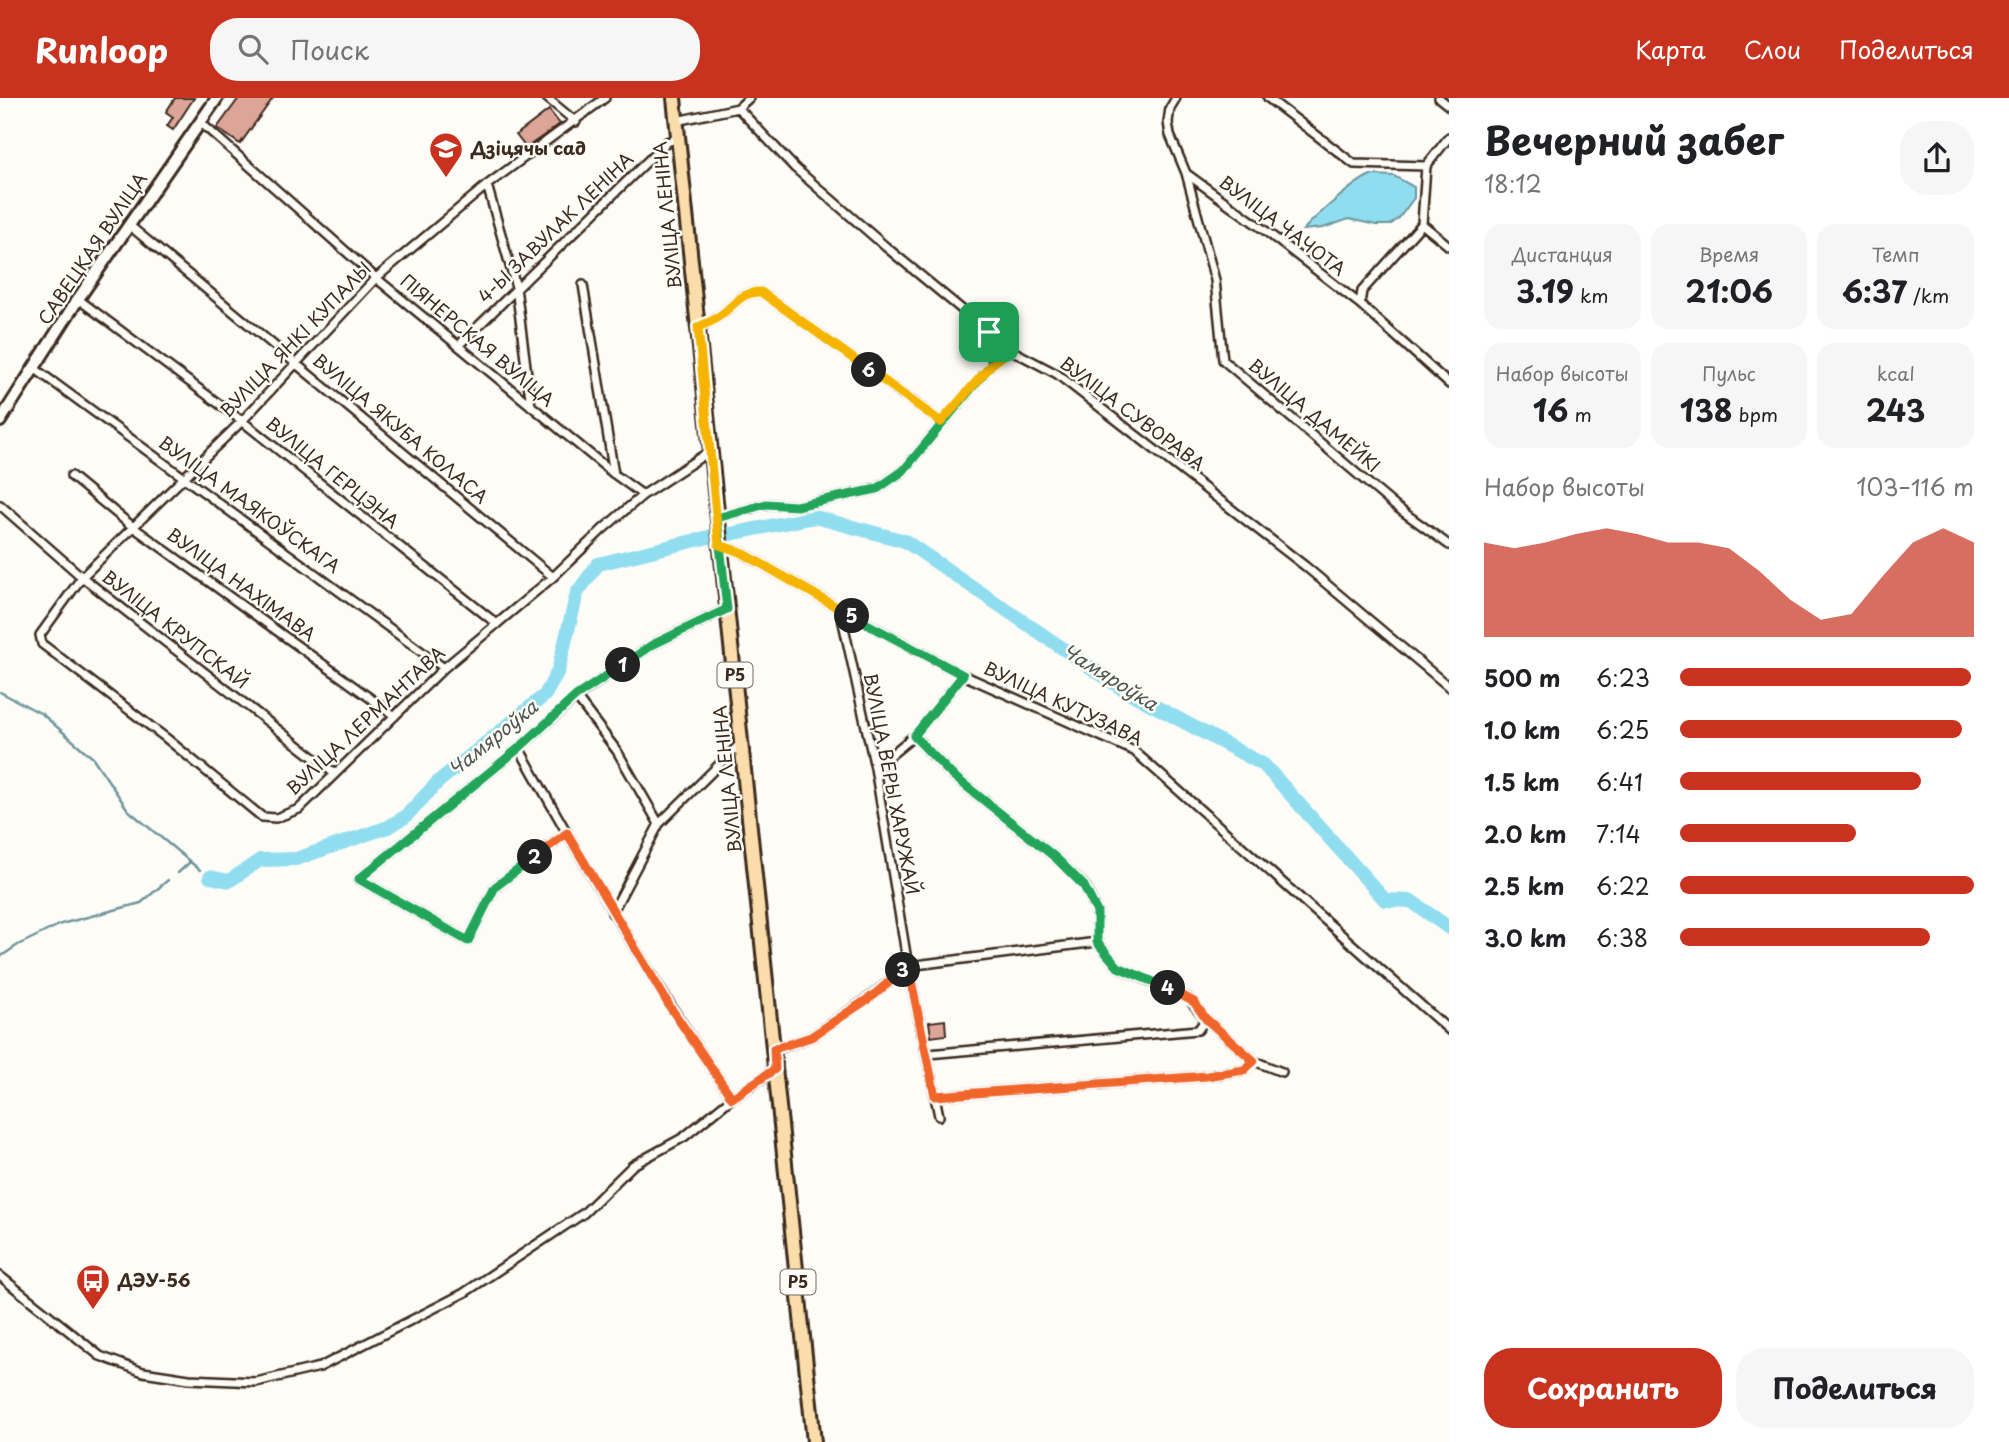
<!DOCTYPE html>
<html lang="ru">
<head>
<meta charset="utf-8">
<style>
  :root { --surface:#fff; --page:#f6f6f6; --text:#202124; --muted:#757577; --accent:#c8321e }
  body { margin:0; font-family:"Playpen Sans",sans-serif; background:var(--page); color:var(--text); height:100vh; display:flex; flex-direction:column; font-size:26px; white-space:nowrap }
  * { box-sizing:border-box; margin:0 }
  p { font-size:23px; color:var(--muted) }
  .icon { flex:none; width:38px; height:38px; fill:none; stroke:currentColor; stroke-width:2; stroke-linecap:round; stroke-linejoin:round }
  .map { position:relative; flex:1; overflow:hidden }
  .side { display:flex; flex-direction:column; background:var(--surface); width:560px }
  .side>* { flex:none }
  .pin { position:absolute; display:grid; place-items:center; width:60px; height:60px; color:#fff; margin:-30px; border-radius:14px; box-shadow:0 4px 10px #0006 }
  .km { position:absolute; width:35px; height:35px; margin:-18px; border-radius:50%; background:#222; color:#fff; font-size:19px; line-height:35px; text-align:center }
  .round { display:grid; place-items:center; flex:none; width:74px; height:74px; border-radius:28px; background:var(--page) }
  .summary { display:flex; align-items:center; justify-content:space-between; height:119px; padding:0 35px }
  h1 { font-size:38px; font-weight:700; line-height:52px }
  .metrics { display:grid; grid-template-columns:repeat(3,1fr); gap:10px; height:119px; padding:7px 35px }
  .metrics div { display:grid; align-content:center; border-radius:18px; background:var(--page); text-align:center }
  .metrics b { font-size:30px; font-weight:700 }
  .metrics small { font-size:19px; font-weight:400 }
  .metrics p { font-size:19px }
  .chart { height:196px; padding:14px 35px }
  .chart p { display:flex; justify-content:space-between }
  .chart svg { width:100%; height:126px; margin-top:7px; fill:var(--accent); opacity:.7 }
  .action { display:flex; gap:14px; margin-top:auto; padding:14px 35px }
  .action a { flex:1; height:80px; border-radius:28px; background:var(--accent); color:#fff; font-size:28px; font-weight:700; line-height:80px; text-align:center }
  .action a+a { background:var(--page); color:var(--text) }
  ul { padding:0 35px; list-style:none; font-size:23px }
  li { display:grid; grid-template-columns:112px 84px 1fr; align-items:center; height:52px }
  li i { height:18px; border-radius:9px; background:var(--accent) }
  header { display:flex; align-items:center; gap:42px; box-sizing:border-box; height:98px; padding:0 35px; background:var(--accent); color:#fff }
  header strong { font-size:33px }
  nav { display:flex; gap:38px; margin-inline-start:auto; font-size:24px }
  .search { width:490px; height:63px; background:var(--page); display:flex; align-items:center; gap:18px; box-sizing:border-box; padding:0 24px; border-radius:28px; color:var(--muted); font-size:26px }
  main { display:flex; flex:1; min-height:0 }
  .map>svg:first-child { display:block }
</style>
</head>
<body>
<header>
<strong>Runloop</strong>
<div class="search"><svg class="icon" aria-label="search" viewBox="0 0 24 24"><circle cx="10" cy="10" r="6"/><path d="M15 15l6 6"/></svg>Поиск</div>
<nav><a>Карта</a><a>Слои</a><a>Поделиться</a></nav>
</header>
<main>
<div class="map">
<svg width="1449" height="1344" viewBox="0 0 1449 1344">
  <rect width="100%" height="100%" fill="#fdfcf7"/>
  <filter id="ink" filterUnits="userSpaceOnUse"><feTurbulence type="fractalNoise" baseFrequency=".0143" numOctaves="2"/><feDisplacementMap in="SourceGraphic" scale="14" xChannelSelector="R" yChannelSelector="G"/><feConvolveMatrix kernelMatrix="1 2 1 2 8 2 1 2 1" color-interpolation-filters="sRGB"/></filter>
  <g filter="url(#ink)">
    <path fill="#90ddef" stroke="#6e959b" stroke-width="2" d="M 1371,77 L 1394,78 L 1414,89 L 1414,100 L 1399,120 L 1390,127 L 1376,127 L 1349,121 L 1323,130 L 1303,132 C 1316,118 1355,83 1371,77 Z"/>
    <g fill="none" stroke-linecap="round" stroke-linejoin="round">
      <path stroke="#6e959b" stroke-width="2.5" d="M 0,594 L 42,616 L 93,660 L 128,712 L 200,772
        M 178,775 L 190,764
        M 0,859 L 18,847 L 61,826 L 141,805 L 168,782"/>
      <path stroke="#90ddef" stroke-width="14" d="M 725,437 L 815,419 L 905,443 L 1121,590 L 1264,667 L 1385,802 L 1411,803 L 1449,830
        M 210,779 L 229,783 L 260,762 L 296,761 L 388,729 L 405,719 L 439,683 L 545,597 L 558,573 L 577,495 L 598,466 L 713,438"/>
    </g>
    <path fill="#dda498" stroke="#3b2a1e" stroke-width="2" d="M 175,0 L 194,0 L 173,32 L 167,28 L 173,19 L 166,14 Z
      M 239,0 L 273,0 L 240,46 L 217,30 Z
      M 549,12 L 560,26 L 526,50 L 516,37 Z
      M 945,922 L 946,937 L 931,939 L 929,924 Z"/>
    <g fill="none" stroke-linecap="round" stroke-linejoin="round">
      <g stroke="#3b2a1e" stroke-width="12">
        <path id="street" d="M 547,0 L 576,24
          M 605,0 L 487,87 L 376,180 L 242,323 L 82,479 L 40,537 L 42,546 L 166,640 L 262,719 L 276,720 L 299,711 L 444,570 L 553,479 L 603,431 L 643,397 L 710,353
          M 1176,0 L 1170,10 L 1168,24 L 1170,37 L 1186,75 L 1215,182 L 1223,262 L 1395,408 L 1449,447
          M 1268,0 L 1354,66 L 1426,68 L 1449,39
          M 1439,0 L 1449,8
          M 738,10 L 795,70 L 886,149 L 1011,252 L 1057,276 L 1305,468 L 1449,589
          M 676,23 L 738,10 L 749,0
          M 200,24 L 376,180 L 614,376 L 643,397
          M 1426,68 L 1422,126 L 1449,148
          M 1187,76 L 1267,134 L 1360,206
          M 487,87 L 516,189 L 531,308
          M 1422,126 L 1362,193 L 1360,206 L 1449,286
          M 130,128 L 553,479
          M 583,187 L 614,376
          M 78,201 L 242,323 L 497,526
          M 697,229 C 704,226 712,224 718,219 C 733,209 741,193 761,194 L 941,324
          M 989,234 L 991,267
          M 459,247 L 667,44 L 678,40
          M 34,270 L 444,570
          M 71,378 L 133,429 L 395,618
          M 0,407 L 82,479 L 335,676
          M 717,420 L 766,406 L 796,408 L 877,391 L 903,373 L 991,267 L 1011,252
          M 719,447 L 741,454 L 840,511 L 963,577 L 1134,653 L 1449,932
          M 840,511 L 875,670 L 908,868 L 939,1018
          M 576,599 L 617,653 L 659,726 L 612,815
          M 914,638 L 951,676 L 1056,760 L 1085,788 L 1097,814 L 1097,844 L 1118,869 L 1188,900 L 1206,921 L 1198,932 L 928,956
          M 519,650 C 586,770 654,887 732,1000
          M 875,670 L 914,638 L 963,577
          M 659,726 L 741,645
          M 567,735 L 495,789 L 468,843 L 359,781 L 519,650 L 576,599 L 652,547 L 727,511
          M 1206,921 L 1254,963 L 1282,974
          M 774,952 L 811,939 L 874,896 L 908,868 L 1097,844
          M 935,998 L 1207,978 L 1244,972 L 1254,963
          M 0,1178 L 100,1258 L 143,1274 L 189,1281 L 256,1284 L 320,1269 L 464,1195 L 584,1115 L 633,1067 L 684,1039 L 732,1000 L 775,972"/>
      </g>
      <g stroke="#3b2a1e" stroke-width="16">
        <path id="secondary" d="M 0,323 L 78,201 L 217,0"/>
      </g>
      <g stroke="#3b2a1e" stroke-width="18">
        <path id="primary" d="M 674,0 L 814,1344"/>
      </g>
      <use href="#street" stroke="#fdfcf7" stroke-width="7"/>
      <use href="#secondary" stroke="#fdfcf7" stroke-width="10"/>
      <use href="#primary" stroke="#faddab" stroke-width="12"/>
    </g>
  </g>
  <g fill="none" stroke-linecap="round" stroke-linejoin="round" filter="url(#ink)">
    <g stroke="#fff" stroke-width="14">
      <path id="split-1" d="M 623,567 L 652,547 L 727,511 L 717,420 L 766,406 L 796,408 L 877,391 L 903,373 L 991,267 L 989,234"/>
    </g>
    <g stroke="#fff" stroke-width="14">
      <path id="split-2" d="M 535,759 L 495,789 L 468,843 L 359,781 L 519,650 L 576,598 L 623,567"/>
    </g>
    <g stroke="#fff" stroke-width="14">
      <path id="split-3" d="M 535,759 L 567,735 L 670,909 L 732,1000 L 775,971 L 774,951 L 811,939 L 874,897 L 903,872"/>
    </g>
    <g stroke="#fff" stroke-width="14">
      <path id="split-4" d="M 903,872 L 908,868 L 935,998 L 1207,978 L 1244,972 L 1254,963 L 1206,921 L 1194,904 L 1168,890"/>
    </g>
    <g stroke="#fff" stroke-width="14">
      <path id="split-5" d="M 852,518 L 963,577 L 914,638 L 951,676 L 1056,760 L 1084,788 L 1097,814 L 1097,844 L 1118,869 L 1168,890"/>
    </g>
    <g stroke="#fff" stroke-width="14">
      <path id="split-6" d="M 852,518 L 741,454 L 719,447 L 698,229 C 704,226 712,224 718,219 C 733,209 741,193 761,194 L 869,272"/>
    </g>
    <g stroke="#fff" stroke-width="14">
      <path id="split-7" d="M 869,272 L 941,324 L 991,267 L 1011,252 L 989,234"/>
    </g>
    <use href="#split-1" stroke="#22a559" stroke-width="9"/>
    <use href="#split-2" stroke="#22a559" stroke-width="9"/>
    <use href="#split-3" stroke="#f0652b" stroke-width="9"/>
    <use href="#split-4" stroke="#f0652b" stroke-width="9"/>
    <use href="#split-5" stroke="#22a559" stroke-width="9"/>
    <use href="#split-6" stroke="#f5b400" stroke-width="9"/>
    <use href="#split-7" stroke="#f5b400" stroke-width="9"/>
  </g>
  <defs>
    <g id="school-pin" transform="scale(1.75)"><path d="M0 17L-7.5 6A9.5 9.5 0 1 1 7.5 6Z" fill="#c8321e" stroke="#fdfcf7"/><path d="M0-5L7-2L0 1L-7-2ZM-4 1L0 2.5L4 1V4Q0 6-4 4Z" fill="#fff"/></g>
    <g id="bus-pin" transform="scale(1.75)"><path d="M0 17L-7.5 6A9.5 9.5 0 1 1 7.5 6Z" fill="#c8321e" stroke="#fdfcf7"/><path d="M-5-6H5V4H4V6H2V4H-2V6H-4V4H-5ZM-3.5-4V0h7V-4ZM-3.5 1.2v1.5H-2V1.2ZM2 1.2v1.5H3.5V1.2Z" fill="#fff"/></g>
  </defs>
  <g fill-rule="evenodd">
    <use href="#school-pin" x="446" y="51"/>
    <use href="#bus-pin" x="93" y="1183"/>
  </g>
  <g text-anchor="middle" stroke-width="5" stroke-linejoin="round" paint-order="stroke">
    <g fill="#fdfcf7" stroke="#75695f" stroke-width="2">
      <rect x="717.5" y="564.5" width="35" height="25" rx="5"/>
      <rect x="780.5" y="1171.5" width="35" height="25" rx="5"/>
    </g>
    <g font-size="16" font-weight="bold" fill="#3b2a1e">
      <text x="735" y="583">Р5</text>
      <text x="798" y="1190">Р5</text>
    </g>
    <g font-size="18" font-weight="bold" fill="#3b2a1e" stroke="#fdfcf7" text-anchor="start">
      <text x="471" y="57">Дзіцячы сад</text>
      <text x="118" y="1189">ДЭУ-56</text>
    </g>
    <g font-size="18" fill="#3b2a1e" stroke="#fdfcf7">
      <text transform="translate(668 117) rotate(-96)" y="6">ВУЛІЦА ЛЕНІНА</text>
      <text transform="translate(1282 128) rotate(37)" y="6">ВУЛІЦА ЧАЧОТА</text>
      <text transform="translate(556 130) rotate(-44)" y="6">4-Ы ЗАВУЛАК ЛЕНІНА</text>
      <text transform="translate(93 151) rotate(-56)" y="6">САВЕЦКАЯ ВУЛІЦА</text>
      <text transform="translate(296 242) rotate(-46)" y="6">ВУЛІЦА ЯНКІ КУПАЛЫ</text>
      <text transform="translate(477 243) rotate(40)" y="6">ПІЯНЕРСКАЯ ВУЛІЦА</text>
      <text transform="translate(1132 316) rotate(37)" y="6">ВУЛІЦА СУВОРАВА</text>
      <text transform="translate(1314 318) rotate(40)" y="6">ВУЛІЦА ДАМЕЙКІ</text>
      <text transform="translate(400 331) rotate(40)" y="6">ВУЛІЦА ЯКУБА КОЛАСА</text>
      <text transform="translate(332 375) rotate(39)" y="6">ВУЛІЦА ГЕРЦЭНА</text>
      <text transform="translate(249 407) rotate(36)" y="6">ВУЛІЦА МАЯКОЎСКАГА</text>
      <text transform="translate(241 487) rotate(36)" y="6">ВУЛІЦА НАХІМАВА</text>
      <text transform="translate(175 532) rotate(38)" y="6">ВУЛІЦА КРУПСКАЙ</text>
      <text transform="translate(1063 606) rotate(25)" y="6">ВУЛІЦА КУТУЗАВА</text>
      <text transform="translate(366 623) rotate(-43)" y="6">ВУЛІЦА ЛЕРМАНТАВА</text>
      <text transform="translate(728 681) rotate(-96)" y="6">ВУЛІЦА ЛЕНІНА</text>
      <text transform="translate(891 686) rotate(79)" y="6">ВУЛІЦА ВЕРЫ ХАРУЖАЙ</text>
    </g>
    <g font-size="19" font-style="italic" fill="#505752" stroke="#fdfcf7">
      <text transform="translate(1110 579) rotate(32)" y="7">Чамяроўка</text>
      <text transform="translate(493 640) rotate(-39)" y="7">Чамяроўка</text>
    </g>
  </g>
</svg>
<div class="pin" style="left:989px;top:234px;background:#1e9e55"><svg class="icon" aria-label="arrive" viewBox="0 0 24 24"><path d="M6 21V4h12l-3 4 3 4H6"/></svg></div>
<b class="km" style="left:623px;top:567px">1</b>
<b class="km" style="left:535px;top:759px">2</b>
<b class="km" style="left:903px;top:872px">3</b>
<b class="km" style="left:1168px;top:890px">4</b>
<b class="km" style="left:852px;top:518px">5</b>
<b class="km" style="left:869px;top:272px">6</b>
</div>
<section class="side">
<div class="summary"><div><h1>Вечерний забег</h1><p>18:12</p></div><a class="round"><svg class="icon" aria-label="share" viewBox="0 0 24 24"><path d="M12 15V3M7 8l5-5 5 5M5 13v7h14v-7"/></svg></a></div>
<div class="metrics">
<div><p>Дистанция</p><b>3.19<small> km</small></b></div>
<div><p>Время</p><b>21:06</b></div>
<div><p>Темп</p><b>6:37<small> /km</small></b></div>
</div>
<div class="metrics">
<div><p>Набор высоты</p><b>16<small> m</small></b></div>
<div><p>Пульс</p><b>138<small> bpm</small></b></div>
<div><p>kcal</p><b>243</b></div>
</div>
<div class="chart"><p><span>Набор высоты</span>103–116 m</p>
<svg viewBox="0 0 160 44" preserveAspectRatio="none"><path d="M0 44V11L10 13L20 11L30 8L40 6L50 8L60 11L70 11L80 13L90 21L100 31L110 38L120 36L130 23L140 11L150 6L160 11V44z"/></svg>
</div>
<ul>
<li><b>500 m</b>6:23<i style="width:99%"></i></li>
<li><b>1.0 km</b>6:25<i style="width:96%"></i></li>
<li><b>1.5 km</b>6:41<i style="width:82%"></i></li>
<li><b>2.0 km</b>7:14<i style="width:60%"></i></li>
<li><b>2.5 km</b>6:22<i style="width:100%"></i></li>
<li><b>3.0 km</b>6:38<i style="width:85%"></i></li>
</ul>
<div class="action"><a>Сохранить</a><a>Поделиться</a></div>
</section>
</main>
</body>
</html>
